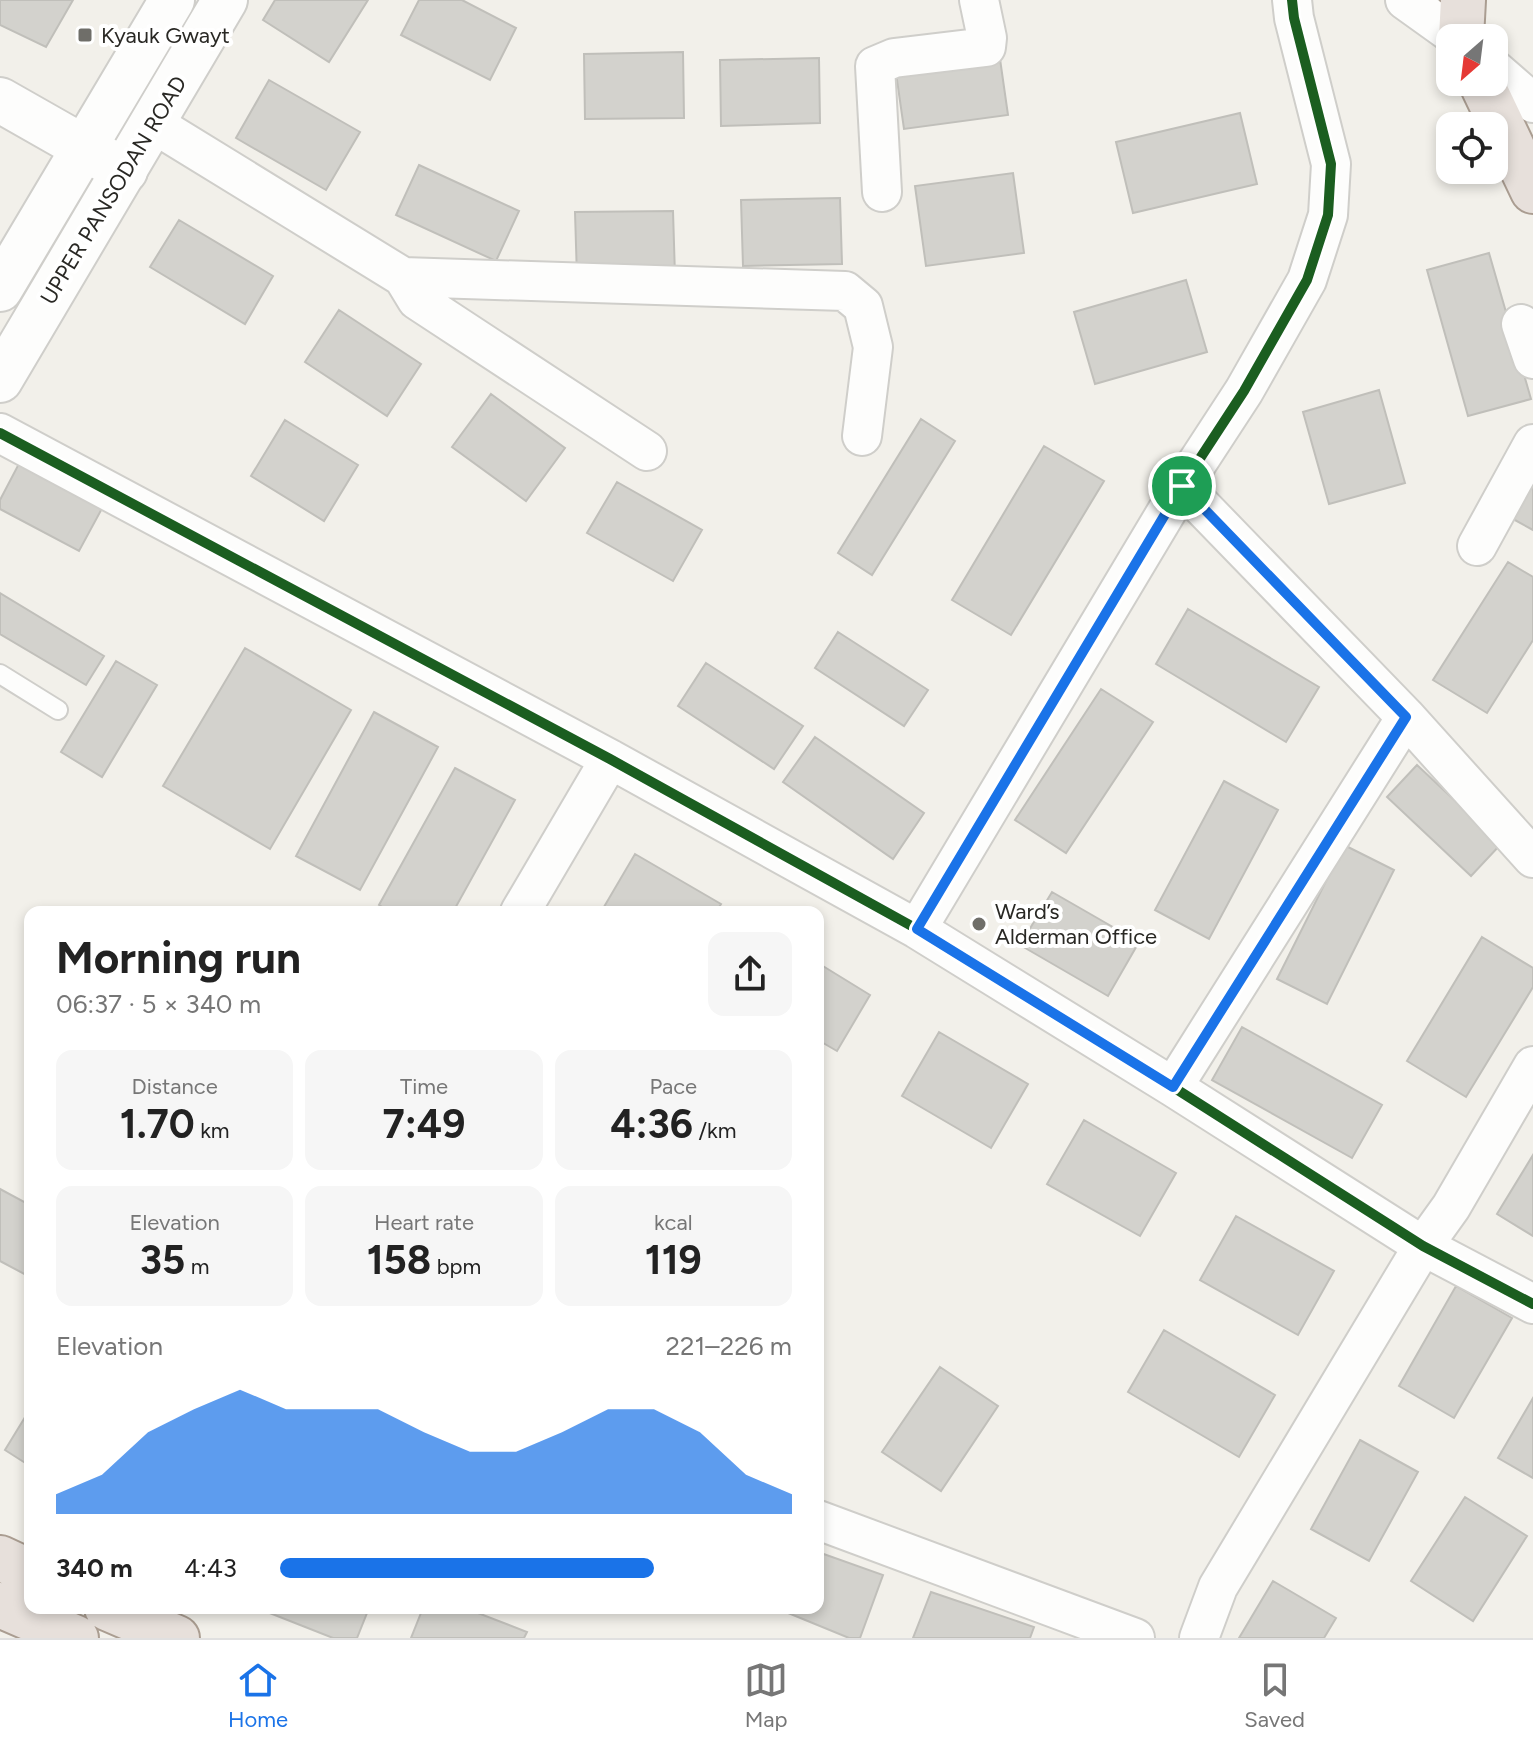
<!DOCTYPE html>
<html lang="en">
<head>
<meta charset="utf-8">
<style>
  :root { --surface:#fff; --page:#f6f6f6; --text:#222; --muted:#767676; --line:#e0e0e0; --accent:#1a73e8 }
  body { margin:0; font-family:Figtree,sans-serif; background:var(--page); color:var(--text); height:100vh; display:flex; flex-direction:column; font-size:30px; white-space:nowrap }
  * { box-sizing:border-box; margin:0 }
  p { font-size:26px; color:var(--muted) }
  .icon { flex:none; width:44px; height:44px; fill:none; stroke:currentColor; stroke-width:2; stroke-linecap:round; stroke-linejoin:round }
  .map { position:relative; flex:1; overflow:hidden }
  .side { position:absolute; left:24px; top:906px; width:800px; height:708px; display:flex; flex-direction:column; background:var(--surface); border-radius:16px; box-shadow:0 4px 12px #0003 }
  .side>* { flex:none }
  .needle { width:52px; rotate:208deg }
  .fabs { position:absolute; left:1436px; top:24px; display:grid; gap:16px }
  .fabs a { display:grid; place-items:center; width:72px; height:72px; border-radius:16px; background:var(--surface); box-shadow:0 4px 12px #0003; font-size:40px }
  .pin { position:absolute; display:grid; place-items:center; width:68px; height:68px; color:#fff; margin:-34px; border:4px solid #fff; border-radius:50%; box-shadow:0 2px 8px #0007 }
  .round { display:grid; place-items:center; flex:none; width:84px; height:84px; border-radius:16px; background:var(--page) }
  .summary { display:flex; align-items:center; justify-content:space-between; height:136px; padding:0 32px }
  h1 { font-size:44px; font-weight:700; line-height:60px }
  .stats { display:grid; grid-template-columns:repeat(3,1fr); gap:12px; height:136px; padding:8px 32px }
  .stats div { display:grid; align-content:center; border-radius:16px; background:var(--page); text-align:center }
  .stats b { font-size:40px; font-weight:700 }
  .stats small { font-size:22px; font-weight:400 }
  .stats p { font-size:22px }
  .chart { height:224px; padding:16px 32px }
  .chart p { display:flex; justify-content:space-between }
  .chart svg { width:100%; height:144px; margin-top:8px; fill:var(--accent); opacity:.7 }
  ul { padding:0 32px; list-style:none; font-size:26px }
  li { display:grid; grid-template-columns:128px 96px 1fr; align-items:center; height:60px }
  li i { height:20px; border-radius:10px; background:var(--accent) }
  .tabs { display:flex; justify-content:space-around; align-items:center; height:112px; border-top:2px solid var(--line); background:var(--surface); font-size:22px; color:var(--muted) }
  .tabs a { display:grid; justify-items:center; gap:4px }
  .tabs .active { color:var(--accent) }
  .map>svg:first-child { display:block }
</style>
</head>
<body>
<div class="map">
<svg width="1533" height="1638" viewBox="0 0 1533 1638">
  <rect width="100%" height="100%" fill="#f2f0ea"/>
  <path fill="#d3d2cd" stroke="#c0bfba" stroke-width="2" d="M 0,0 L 73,0 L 46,47 L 0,25 Z
    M 275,0 L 368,0 L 329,62 L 263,20 Z
    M 419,0 L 462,0 L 516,28 L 490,80 L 401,35 Z
    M 683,52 L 684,118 L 585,119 L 584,54 Z
    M 999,52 L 1008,115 L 904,129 L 895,66 Z
    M 819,58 L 820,123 L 721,126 L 720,60 Z
    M 269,80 L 360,132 L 326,190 L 236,138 Z
    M 1240,113 L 1257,184 L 1133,213 L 1116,142 Z
    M 419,165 L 519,211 L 496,261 L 396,215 Z
    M 1013,173 L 1024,253 L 926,266 L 915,186 Z
    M 840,198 L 842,264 L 743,266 L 741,200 Z
    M 673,211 L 675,276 L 577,278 L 575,212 Z
    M 179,220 L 273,276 L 245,324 L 150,267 Z
    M 1489,253 L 1531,399 L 1468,416 L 1427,270 Z
    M 1186,280 L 1207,352 L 1095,384 L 1074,312 Z
    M 339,310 L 421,364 L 387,416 L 305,362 Z
    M 1379,390 L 1405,483 L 1329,504 L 1303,412 Z
    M 491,394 L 565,448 L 526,501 L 452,447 Z
    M 921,419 L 955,441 L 872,575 L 838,553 Z
    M 285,420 L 358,465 L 324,521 L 251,476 Z
    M 1044,446 L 1104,481 L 1011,635 L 952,600 Z
    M 23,456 L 106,501 L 79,551 L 0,509 L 0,500 Z
    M 1533,481 L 1533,530 L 1513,519 Z
    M 617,482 L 702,530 L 673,581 L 587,533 Z
    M 1508,562 L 1533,577 L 1533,640 L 1487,713 L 1433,680 Z
    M 0,593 L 104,656 L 86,685 L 0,634 Z
    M 1188,609 L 1319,687 L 1286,742 L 1156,664 Z
    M 838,632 L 928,690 L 904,726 L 815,668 Z
    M 245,648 L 351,710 L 270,849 L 163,786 Z
    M 116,661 L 157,685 L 102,777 L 61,752 Z
    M 706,663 L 803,726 L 774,769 L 678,706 Z
    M 1101,689 L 1153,722 L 1066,853 L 1015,820 Z
    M 374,712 L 438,747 L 360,890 L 296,856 Z
    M 815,737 L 924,813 L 893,859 L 783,782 Z
    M 1417,765 L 1501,844 L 1471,876 L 1387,797 Z
    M 455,768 L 515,800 L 453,912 L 391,912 L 379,905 Z
    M 1224,781 L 1278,810 L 1209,939 L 1155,910 Z
    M 1344,845 L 1394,870 L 1327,1004 L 1277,979 Z
    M 635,854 L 721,904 L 716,912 L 601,912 Z
    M 1052,892 L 1139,942 L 1108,996 L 1020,945 Z
    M 1482,937 L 1533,968 L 1533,987 L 1466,1097 L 1407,1061 Z
    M 818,963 L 870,995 L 837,1051 L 818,1040 Z
    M 1242,1027 L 1382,1105 L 1352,1158 L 1212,1080 Z
    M 939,1032 L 1028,1084 L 991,1148 L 902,1096 Z
    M 1084,1120 L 1176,1173 L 1140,1236 L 1047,1184 Z
    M 1533,1155 L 1533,1236 L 1497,1214 Z
    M 0,1189 L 30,1205 L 30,1277 L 0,1261 Z
    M 1236,1216 L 1334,1271 L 1298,1335 L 1200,1280 Z
    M 1456,1286 L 1512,1318 L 1454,1418 L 1399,1386 Z
    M 1164,1330 L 1275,1395 L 1239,1457 L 1128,1392 Z
    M 940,1367 L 998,1406 L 941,1491 L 882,1452 Z
    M 1533,1398 L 1533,1478 L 1498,1458 Z
    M 30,1409 L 30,1466 L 5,1450 Z
    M 1360,1440 L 1418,1472 L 1369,1561 L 1311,1529 Z
    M 1465,1497 L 1527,1536 L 1473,1621 L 1411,1581 Z
    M 818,1552 L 883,1575 L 860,1638 L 849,1638 L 776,1608 L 818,1608 Z
    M 1273,1581 L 1336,1618 L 1324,1638 L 1239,1638 Z
    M 931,1592 L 1034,1627 L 1030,1638 L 913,1638 Z
    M 257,1608 L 369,1608 L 357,1638 L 333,1638 Z
    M 423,1608 L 465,1608 L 527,1632 L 524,1638 L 411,1638 Z"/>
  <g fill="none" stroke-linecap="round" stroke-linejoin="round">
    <g stroke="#cfceca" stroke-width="22">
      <path id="service" d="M 0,674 L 58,710"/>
    </g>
    <g stroke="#cfceca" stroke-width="42">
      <path id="minor" d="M 1405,0 L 1458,38
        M 1494,69 L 1533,103
        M 154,124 L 403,277 L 845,291 L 863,306 L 873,347 L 862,436
        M 882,192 L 875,66 L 894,58 L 986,47 L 987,38 L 979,0
        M 403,277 L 417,300 L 647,451
        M 1521,324 L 1533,359
        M 0,433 L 610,759 L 917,929 L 1173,1087 L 1423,1246 L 1533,1304
        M 1182,486 L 1406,717 L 1533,858
        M 1477,546 L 1533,444
        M 520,912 L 610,759
        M 917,929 L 1182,486 L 1244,391 L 1307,280 L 1328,215 L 1331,164 L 1294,18 L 1292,0
        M 1173,1087 L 1406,717
        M 818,1520 L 1135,1638
        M 1199,1638 L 1218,1587 L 1423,1246 L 1451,1207 L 1533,1066"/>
    </g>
    <g stroke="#cfceca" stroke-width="48">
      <path id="tertiary" d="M 0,100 L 125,171"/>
    </g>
    <g stroke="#cfceca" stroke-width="48">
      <path id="secondary" d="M 0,289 L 172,0
        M 0,380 L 225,0"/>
    </g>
    <g stroke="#aa9d91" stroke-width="48">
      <path id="primary" d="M 1461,38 L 1463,0
        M 1481,82 L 1533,191
        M 0,1558 L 30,1572
        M 0,1605 L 76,1638
        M 107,1608 L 177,1638"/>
    </g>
    <use href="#service" stroke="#fdfdfc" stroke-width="18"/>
    <use href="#minor" stroke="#fdfdfc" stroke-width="38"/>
    <use href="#tertiary" stroke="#fdfdfc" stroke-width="44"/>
    <use href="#secondary" stroke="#fdfdfc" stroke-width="44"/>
    <use href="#primary" stroke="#e7e0db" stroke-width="44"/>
    <g stroke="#fff" stroke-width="15">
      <path id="cycleway" d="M 0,433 L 610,759 L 917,929 L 1173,1087 L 1423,1246 L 1533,1304
        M 917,929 L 1182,486 L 1244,391 L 1307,280 L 1328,215 L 1331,164 L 1294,18 L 1292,0"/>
    </g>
    <use href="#cycleway" stroke="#1b5e20" stroke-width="10"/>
  </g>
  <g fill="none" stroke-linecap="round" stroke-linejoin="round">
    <g stroke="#fff" stroke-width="16">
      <path id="route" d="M 1182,486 L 1406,717 L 1173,1087 L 917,929 Z"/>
    </g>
    <use href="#route" stroke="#1a73e8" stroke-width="10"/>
  </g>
  <g fill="#6f6e69" stroke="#fff" stroke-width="3">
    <rect x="77" y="27" width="16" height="16" rx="4"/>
    <circle cx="979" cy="924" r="8"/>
  </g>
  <g text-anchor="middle" stroke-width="8" stroke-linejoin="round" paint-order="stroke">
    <g font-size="22" fill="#292824" stroke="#fff" text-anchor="start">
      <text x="101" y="43">Kyauk Gwayt</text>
      <text x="995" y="919">Ward’s<tspan x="995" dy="25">Alderman Office</tspan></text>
    </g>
    <g font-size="22" fill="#292824" stroke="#fff">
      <text transform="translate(113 190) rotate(-59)" y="8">UPPER PANSODAN ROAD</text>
    </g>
  </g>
</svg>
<div class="fabs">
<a><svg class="needle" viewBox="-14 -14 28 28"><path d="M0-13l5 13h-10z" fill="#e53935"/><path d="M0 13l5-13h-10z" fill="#767676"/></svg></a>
<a><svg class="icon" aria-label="locate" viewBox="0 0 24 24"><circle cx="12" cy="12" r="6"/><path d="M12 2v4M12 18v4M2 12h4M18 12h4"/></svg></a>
</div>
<div class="pin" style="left:1182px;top:486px;background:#1e9e55"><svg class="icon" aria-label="arrive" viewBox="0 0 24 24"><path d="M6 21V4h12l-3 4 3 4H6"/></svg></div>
<section class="side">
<div class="summary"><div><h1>Morning run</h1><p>06:37 · 5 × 340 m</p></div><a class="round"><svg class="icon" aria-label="share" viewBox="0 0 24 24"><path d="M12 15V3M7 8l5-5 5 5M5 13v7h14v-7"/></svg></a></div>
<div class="stats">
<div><p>Distance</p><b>1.70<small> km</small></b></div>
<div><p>Time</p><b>7:49</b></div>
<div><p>Pace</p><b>4:36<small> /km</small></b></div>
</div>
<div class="stats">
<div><p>Elevation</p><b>35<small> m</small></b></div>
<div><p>Heart rate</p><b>158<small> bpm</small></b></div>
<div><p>kcal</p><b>119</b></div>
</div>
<div class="chart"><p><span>Elevation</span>221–226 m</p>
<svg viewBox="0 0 160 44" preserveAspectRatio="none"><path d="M0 44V38L10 32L20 19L30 12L40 6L50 12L60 12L70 12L80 19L90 25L100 25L110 19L120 12L130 12L140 19L150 32L160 38V44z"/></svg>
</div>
<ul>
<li><b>340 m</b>4:43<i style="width:73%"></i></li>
</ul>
</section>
</div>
<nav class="tabs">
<a class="active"><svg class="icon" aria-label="home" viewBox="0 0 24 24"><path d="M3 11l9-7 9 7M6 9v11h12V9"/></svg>Home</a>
<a><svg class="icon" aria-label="map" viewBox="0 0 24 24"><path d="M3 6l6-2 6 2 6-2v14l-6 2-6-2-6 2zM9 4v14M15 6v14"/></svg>Map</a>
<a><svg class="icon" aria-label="saved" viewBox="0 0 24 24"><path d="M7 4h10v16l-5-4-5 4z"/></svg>Saved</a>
</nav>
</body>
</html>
